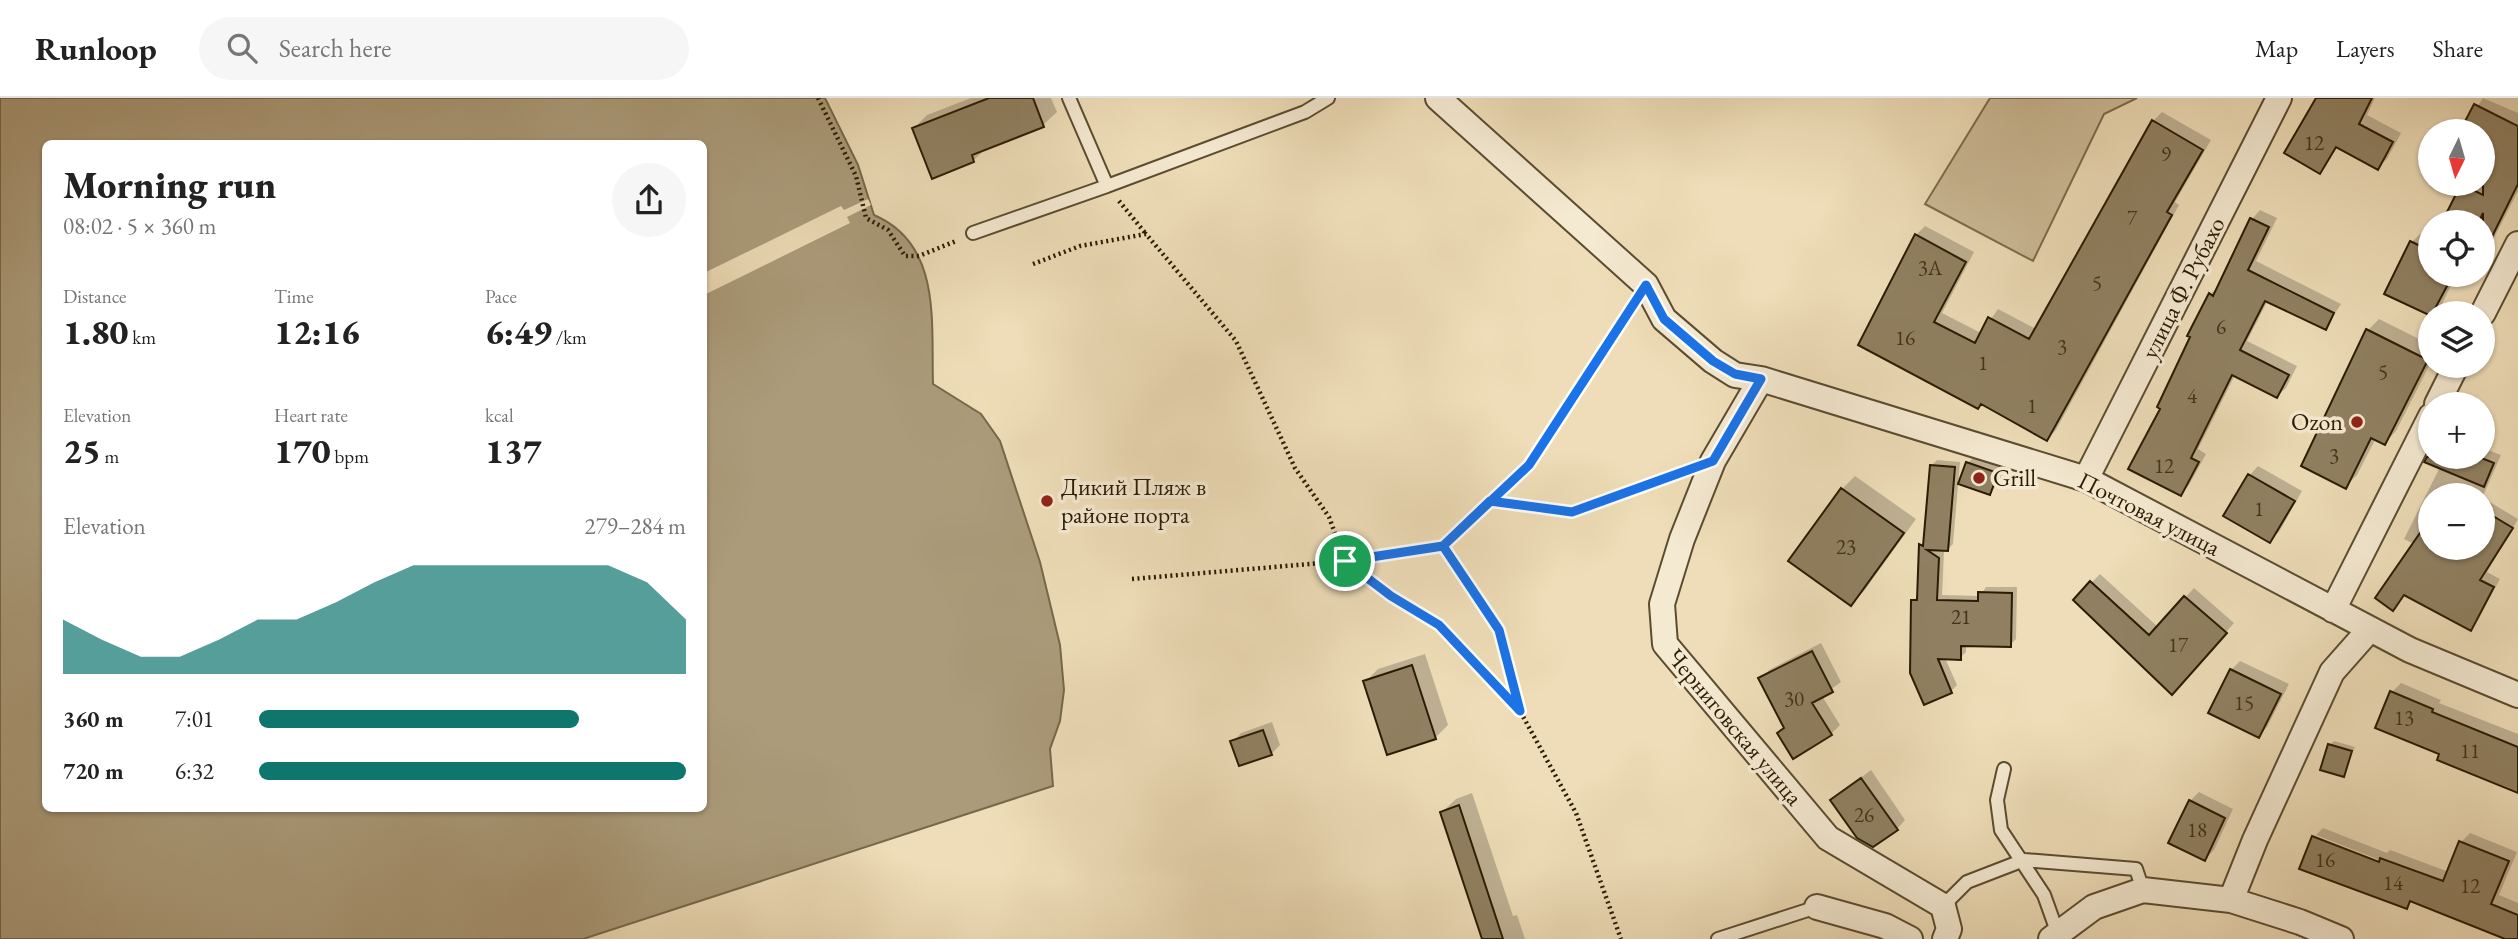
<!DOCTYPE html>
<html lang="en">
<head>
<meta charset="utf-8">
<style>
  :root { --surface:#fff; --page:#f6f6f6; --text:#222; --muted:#767676; --line:#e0e0e0; --accent:#0f766e }
  body { margin:0; font-family:"EB Garamond",serif; background:var(--page); color:var(--text); height:100vh; display:flex; flex-direction:column; font-size:26px; white-space:nowrap }
  * { box-sizing:border-box; margin:0 }
  p { font-size:23px; color:var(--muted) }
  .icon { flex:none; width:38px; height:38px; fill:none; stroke:currentColor; stroke-width:2; stroke-linecap:round; stroke-linejoin:round }
  .map { position:relative; flex:1; overflow:hidden }
  .panel { position:absolute; left:42px; top:42px; width:665px; height:672px; display:flex; flex-direction:column; background:var(--surface); border-radius:10px; box-shadow:0 2px 5px #0004 }
  .panel>* { flex:none }
  .needle { width:46px; rotate:185deg }
  .fabs { position:absolute; left:2418px; top:21px; display:grid; gap:14px }
  .fabs a { display:grid; place-items:center; width:77px; height:77px; border-radius:50%; background:var(--surface); box-shadow:0 2px 5px #0004; font-size:35px }
  .pin { position:absolute; display:grid; place-items:center; width:60px; height:60px; color:#fff; margin:-30px; border:4px solid #fff; border-radius:50%; box-shadow:0 2px 7px #0007 }
  .round { display:grid; place-items:center; flex:none; width:74px; height:74px; border-radius:37px; background:var(--page) }
  .summary { display:flex; align-items:center; justify-content:space-between; height:119px; padding:0 21px }
  h1 { font-size:38px; font-weight:800; line-height:52px }
  .figures { display:grid; grid-template-columns:repeat(3,1fr); gap:10px; height:119px; padding:7px 21px }
  .figures div { display:grid; align-content:center }
  .figures b { font-size:35px; font-weight:800 }
  .figures small { font-size:19px; font-weight:400 }
  .figures p { font-size:19px }
  .chart { height:196px; padding:14px 21px }
  .chart p { display:flex; justify-content:space-between }
  .chart svg { width:100%; height:126px; margin-top:7px; fill:var(--accent); opacity:.7 }
  ul { padding:0 21px; list-style:none; font-size:23px }
  li { display:grid; grid-template-columns:112px 84px 1fr; align-items:center; height:52px }
  li i { height:18px; border-radius:9px; background:var(--accent) }
  header { display:flex; align-items:center; gap:42px; box-sizing:border-box; height:98px; padding:0 35px; background:var(--surface); border-bottom:2px solid var(--line) }
  header strong { font-size:33px }
  nav { display:flex; gap:38px; margin-inline-start:auto; font-size:24px }
  .search { width:490px; height:63px; background:var(--page); display:flex; align-items:center; gap:18px; box-sizing:border-box; padding:0 24px; border-radius:38px; color:var(--muted); font-size:26px }
  .map>svg:first-child { display:block }
</style>
</head>
<body>
<header>
<strong>Runloop</strong>
<div class="search"><svg class="icon" aria-label="search" viewBox="0 0 24 24"><circle cx="10" cy="10" r="6"/><path d="M15 15l6 6"/></svg>Search here</div>
<nav><a>Map</a><a>Layers</a><a>Share</a></nav>
</header>
<div class="map">
<svg width="2518" height="841" viewBox="0 0 2518 841">
  <rect width="100%" height="100%" fill="#eeddb8"/>
  <filter id="stains"><feTurbulence type="fractalNoise" baseFrequency=".00286" numOctaves="4"/><feColorMatrix values="0 0 0 0 .2 0 0 0 0 .09 0 0 0 0 .02 0 0 0 .5 -.17"/></filter>
  <radialGradient id="worn" r=".72"><stop offset=".6" stop-color="#630" stop-opacity="0"/><stop offset="1" stop-color="#630" stop-opacity=".3"/></radialGradient>
  <path fill="#cdbc99" stroke="#7c6c4e" stroke-width="2" d="M 1990,0 L 2137,0 L 2104,16 L 2033,163 L 1925,106 Z"/>
  <path fill="#ab9b7a" stroke="#77684a" stroke-width="2" fill-rule="evenodd" d="M 0,0 L 825,0 L 858,67 L 874,117 C 942,146 931,224 933,286 L 981,316 L 1000,343 L 1040,464 L 1060,547 L 1064,592 L 1060,623 L 1050,651 L 1053,688 L 583,841 L 0,841 ZM 46,46 L 704,46 L 704,710 L 46,710 Z"/>
  <path fill="#eeddb8" d="M 868,101 L 871,107 L 847,119 L 850,125 L 704,197 L 704,175 L 841,108 L 844,112 Z"/>
  <path fill="#0003" fill-rule="evenodd" d="M 971,0 L 1051,0 L 1057,14 L 1043,27 L 986,50 L 973,63 L 914,30 L 927,17 Z
    M 2323,0 L 2375,0 L 2367,17 L 2401,35 L 2387,61 L 2378,69 L 2338,49 L 2320,74 Z
    M 2483,0 L 2518,15 L 2518,93 L 2491,146 L 2483,155 L 2483,124 L 2444,124 L 2463,86 L 2483,86 L 2483,33 L 2462,33 Z
    M 2162,14 L 2211,42 L 2175,104 L 2179,107 L 2056,332 L 2047,341 L 1982,305 L 1860,247 L 1916,137 L 1925,128 L 1974,154 L 1942,215 L 1981,235 L 1998,211 L 2036,231 L 2153,23 Z
    M 2260,112 L 2277,120 L 2256,163 L 2341,206 L 2326,229 L 2268,202 L 2247,243 L 2297,268 L 2286,290 L 2277,298 L 2235,277 L 2198,351 L 2206,356 L 2189,387 L 2181,396 L 2162,310 L 2210,196 L 2220,188 L 2252,121 Z
    M 2421,135 L 2431,140 L 2431,177 L 2456,177 L 2441,208 L 2434,215 L 2387,195 L 2412,144 Z
    M 2379,221 L 2431,247 L 2431,264 L 2396,333 L 2385,345 L 2376,340 L 2357,377 L 2346,388 L 2368,232 Z
    M 2483,350 L 2501,357 L 2483,398 L 2431,397 L 2431,450 L 2483,450 L 2483,400 L 2518,421 L 2487,474 L 2500,481 L 2478,522 L 2470,530 L 2405,495 L 2393,510 L 2414,446 L 2404,441 L 2445,359 L 2483,359 Z
    M 1977,356 L 2006,366 L 1998,386 L 1990,395 L 1968,365 Z
    M 1937,362 L 1960,364 L 1953,446 L 1947,452 L 1940,451 L 1944,454 L 1942,497 L 1980,498 L 1986,489 L 2017,489 L 2016,541 L 2010,547 L 1966,546 L 1966,554 L 1960,560 L 1945,560 L 1957,587 L 1951,593 L 1913,503 L 1919,497 L 1921,447 L 1925,442 L 1931,368 Z
    M 2258,368 L 2302,393 L 2279,434 L 2270,443 L 2226,418 L 2250,377 Z
    M 1855,378 L 1916,421 L 1864,493 L 1851,506 L 1842,391 Z
    M 2100,476 L 2158,529 L 2194,490 L 2234,525 L 2181,585 L 2091,485 Z
    M 1821,545 L 1841,584 L 1822,598 L 1840,627 L 1831,636 L 1785,629 L 1761,581 L 1769,572 Z
    M 1425,556 L 1448,627 L 1435,640 L 1365,584 L 1378,571 Z
    M 2240,563 L 2289,586 L 2267,629 L 2259,638 L 2210,614 L 2231,572 Z
    M 2401,585 L 2441,602 L 2439,605 L 2518,636 L 2518,693 L 2442,655 L 2392,594 Z
    M 1272,624 L 1280,647 L 1271,656 L 1233,644 L 1241,635 Z
    M 2334,643 L 2355,649 L 2343,677 L 2330,647 Z
    M 1871,672 L 1905,722 L 1897,731 L 1832,702 Z
    M 2199,694 L 2233,711 L 2214,752 L 2205,761 L 2190,703 Z
    M 1472,695 L 1513,818 L 1517,817 L 1525,841 L 1484,841 L 1442,714 L 1456,701 Z
    M 2323,730 L 2387,755 L 2390,752 L 2449,774 L 2461,744 L 2470,735 L 2517,754 L 2499,797 L 2518,805 L 2518,841 L 2501,841 L 2502,838 L 2413,802 L 2407,809 L 2301,770 L 2314,739 ZM 2316,737 L 2387,765 L 2386,769 L 2316,741 Z"/>
  <path fill="#908061" stroke="#2a1b03" stroke-width="2" d="M 989,0 L 1033,0 L 1044,29 L 972,57 L 974,64 L 932,81 L 912,30 Z
    M 2316,0 L 2372,0 L 2359,26 L 2393,44 L 2378,72 L 2336,49 L 2320,76 L 2284,55 Z
    M 2474,6 L 2518,28 L 2518,86 L 2483,157 L 2483,115 L 2479,124 L 2442,124 L 2461,86 L 2483,97 L 2483,33 L 2460,33 Z
    M 2152,22 L 2203,52 L 2167,114 L 2172,117 L 2047,343 L 1981,306 L 1978,311 L 1858,247 L 1915,136 L 1966,164 L 1934,224 L 1975,245 L 1988,219 L 2029,241 Z
    M 2250,120 L 2269,129 L 2248,172 L 2334,215 L 2326,232 L 2265,203 L 2240,252 L 2289,277 L 2277,300 L 2232,277 L 2191,360 L 2199,364 L 2181,398 L 2128,371 L 2160,311 L 2157,309 L 2190,239 L 2187,238 L 2209,195 L 2213,198 Z
    M 2410,143 L 2431,153 L 2431,177 L 2453,177 L 2431,218 L 2384,196 Z
    M 2366,231 L 2428,262 L 2385,347 L 2371,340 L 2346,391 L 2301,368 Z
    M 2427,359 L 2479,359 L 2494,365 L 2484,389 L 2424,364 Z
    M 1966,364 L 1998,375 L 1990,397 L 1958,386 Z
    M 1930,367 L 1955,369 L 1948,453 L 1927,452 L 1939,460 L 1937,502 L 1978,503 L 1978,494 L 2012,495 L 2011,549 L 1961,548 L 1961,562 L 1938,561 L 1952,595 L 1924,607 L 1910,575 L 1911,502 L 1917,502 L 1919,446 L 1923,448 Z
    M 2248,376 L 2295,403 L 2270,445 L 2223,418 Z
    M 1841,390 L 1904,435 L 1851,508 L 1788,463 Z
    M 2483,412 L 2513,430 L 2480,482 L 2494,489 L 2471,533 L 2404,497 L 2393,513 L 2375,500 L 2431,419 L 2431,450 L 2483,450 Z
    M 2090,483 L 2149,537 L 2184,498 L 2227,535 L 2172,597 L 2073,502 Z
    M 1812,553 L 1833,594 L 1812,605 L 1832,637 L 1793,661 L 1777,635 L 1784,630 L 1758,580 Z
    M 1412,567 L 1436,641 L 1387,657 L 1363,583 Z
    M 2230,571 L 2281,596 L 2259,640 L 2208,615 Z
    M 2390,593 L 2433,611 L 2432,614 L 2518,649 L 2518,695 L 2437,662 L 2439,656 L 2375,630 Z
    M 1263,632 L 1272,657 L 1239,668 L 1230,643 Z
    M 2328,646 L 2352,653 L 2344,679 L 2320,672 Z
    M 1861,680 L 1898,732 L 1873,749 L 1857,740 L 1830,702 Z
    M 2189,702 L 2225,720 L 2205,763 L 2168,745 Z
    M 1459,707 L 1503,841 L 1482,841 L 1440,714 Z
    M 2312,738 L 2379,764 L 2380,760 L 2443,783 L 2459,743 L 2509,763 L 2491,806 L 2518,817 L 2518,841 L 2505,841 L 2410,803 L 2407,811 L 2299,771 Z"/>
  <g fill="none" stroke-linecap="round" stroke-linejoin="round">
    <g stroke="#5b4c30" stroke-width="16">
      <path id="lane" d="M 1069,0 L 1107,88 L 1305,14 L 1328,0
        M 973,135 L 1107,88
        M 2004,671 L 1997,702 L 2001,732 L 2044,797 L 2058,836
        M 1943,808 L 1967,784 L 2024,762 L 2136,771 L 2143,792
        M 1718,841 L 1817,809"/>
    </g>
    <g stroke="#5b4c30" stroke-width="28">
      <path id="street" d="M 1438,0 L 1646,187 L 1664,221 L 1713,263 L 1735,277 L 1761,281 L 2086,381 L 2410,552 L 2518,597
        M 2483,215 L 2518,146
        M 1761,281 L 1713,363 L 1682,441 L 1662,506 L 1665,546 L 1828,740 L 1943,808 L 1949,831 L 1945,841
        M 2437,306 L 2456,268
        M 2086,381 L 2279,0
        M 2333,512 L 2431,318
        M 2231,802 L 2255,742 L 2332,574 L 2370,531
        M 1817,809 L 1885,828 L 1910,841
        M 2051,841 L 2094,809 L 2143,792 L 2231,802 L 2300,824 L 2341,841"/>
    </g>
    <path stroke="#2a1b03" stroke-width="4.5" stroke-dasharray="2 3.5" stroke-linecap="butt" d="M 818,0 L 856,78 L 866,120 L 888,132 L 905,158 L 919,158 L 956,143
      M 1119,103 L 1146,136
      M 1033,166 L 1080,148 L 1146,136 L 1236,243 L 1295,370 L 1329,419 L 1345,463 L 1391,498 L 1439,527 L 1520,613 L 1576,715 L 1621,841
      M 1491,403 L 1572,414 L 1681,374
      M 1443,448 L 1529,367 L 1632,209
      M 1132,481 L 1345,463 L 1443,448 L 1499,532 L 1520,612"/>
    <use href="#lane" stroke="#f4e9d1" stroke-width="12"/>
    <use href="#street" stroke="#f4e9d1" stroke-width="24"/>
  </g>
  <g fill="none" stroke-linecap="round" stroke-linejoin="round">
    <g stroke="#fff" stroke-width="14">
      <path id="route" d="M 1345,463 L 1391,498 L 1439,527 L 1520,613 L 1499,532 L 1443,448 L 1490,403 L 1572,414 L 1713,363 L 1761,281 L 1735,276 L 1713,263 L 1664,221 L 1646,187 L 1529,367 L 1443,448 L 1345,463"/>
    </g>
    <use href="#route" stroke="#1a73e8" stroke-width="9"/>
  </g>
  <g fill="#8f2418" stroke="#f4e9d1" stroke-width="2.5">
    <circle cx="2357" cy="324" r="7"/>
    <circle cx="1979" cy="380" r="7"/>
    <circle cx="1047" cy="403" r="7"/>
  </g>
  <g text-anchor="middle" stroke-width="7" stroke-linejoin="round" paint-order="stroke">
    <g font-size="21" fill="#44341a">
      <text x="2314" y="52">12</text>
      <text x="2166" y="63">9</text>
      <text x="2132" y="127">7</text>
      <text x="1930" y="177">3А</text>
      <text x="2097" y="192">5</text>
      <text x="2221" y="236">6</text>
      <text x="1905" y="247">16</text>
      <text x="2062" y="256">3</text>
      <text x="1983" y="272">1</text>
      <text x="2383" y="281">5</text>
      <text x="2192" y="305">4</text>
      <text x="2032" y="315">1</text>
      <text x="2334" y="365">3</text>
      <text x="2164" y="375">12</text>
      <text x="2259" y="418">1</text>
      <text x="1846" y="456">23</text>
      <text x="1961" y="526">21</text>
      <text x="2178" y="554">17</text>
      <text x="1794" y="608">30</text>
      <text x="2244" y="612">15</text>
      <text x="2404" y="627">13</text>
      <text x="2470" y="660">11</text>
      <text x="1864" y="724">26</text>
      <text x="2197" y="739">18</text>
      <text x="2325" y="769">16</text>
      <text x="2393" y="792">14</text>
      <text x="2470" y="795">12</text>
    </g>
    <g font-size="24" fill="#2a1b03" stroke="#f4e9d1">
      <text transform="translate(2183 190) rotate(-63)" y="8">улица Ф. Рубахо</text>
      <text transform="translate(2149 416) rotate(27)" y="8">Почтовая улица</text>
      <text transform="translate(1735 629) rotate(50)" y="8">Черниговская улица</text>
    </g>
    <g font-size="24" fill="#2a1b03" stroke="#f4e9d1" text-anchor="start">
      <text x="2343" y="332" text-anchor="end">Ozon</text>
      <text x="1993" y="388">Grill</text>
      <text x="1061" y="397">Дикий Пляж в<tspan x="1061" dy="28">районе порта</tspan></text>
    </g>
  </g>
  <rect width="100%" height="100%" filter="url(#stains)"/>
  <rect width="100%" height="100%" fill="url(#worn)"/>
</svg>
<div class="fabs">
<a><svg class="needle" viewBox="-14 -14 28 28"><path d="M0-13l5 13h-10z" fill="#e53935"/><path d="M0 13l5-13h-10z" fill="#767676"/></svg></a>
<a><svg class="icon" aria-label="locate" viewBox="0 0 24 24"><circle cx="12" cy="12" r="6"/><path d="M12 2v4M12 18v4M2 12h4M18 12h4"/></svg></a>
<a><svg class="icon" aria-label="layers" viewBox="0 0 24 24"><path d="M12 4l9 5-9 5-9-5zM3 14l9 5 9-5"/></svg></a>
<a>+</a>
<a>−</a>
</div>
<div class="pin" style="left:1345px;top:463px;background:#1e9e55"><svg class="icon" aria-label="arrive" viewBox="0 0 24 24"><path d="M6 21V4h12l-3 4 3 4H6"/></svg></div>
<section class="panel">
<div class="summary"><div><h1>Morning run</h1><p>08:02 · 5 × 360 m</p></div><a class="round"><svg class="icon" aria-label="share" viewBox="0 0 24 24"><path d="M12 15V3M7 8l5-5 5 5M5 13v7h14v-7"/></svg></a></div>
<div class="figures">
<div><p>Distance</p><b>1.80<small> km</small></b></div>
<div><p>Time</p><b>12:16</b></div>
<div><p>Pace</p><b>6:49<small> /km</small></b></div>
</div>
<div class="figures">
<div><p>Elevation</p><b>25<small> m</small></b></div>
<div><p>Heart rate</p><b>170<small> bpm</small></b></div>
<div><p>kcal</p><b>137</b></div>
</div>
<div class="chart"><p><span>Elevation</span>279–284 m</p>
<svg viewBox="0 0 160 44" preserveAspectRatio="none"><path d="M0 44V25L10 32L20 38L30 38L40 32L50 25L60 25L70 19L80 12L90 6L100 6L110 6L120 6L130 6L140 6L150 12L160 25V44z"/></svg>
</div>
<ul>
<li><b>360 m</b>7:01<i style="width:75%"></i></li>
<li><b>720 m</b>6:32<i style="width:100%"></i></li>
</ul>
</section>
</div>
</body>
</html>
